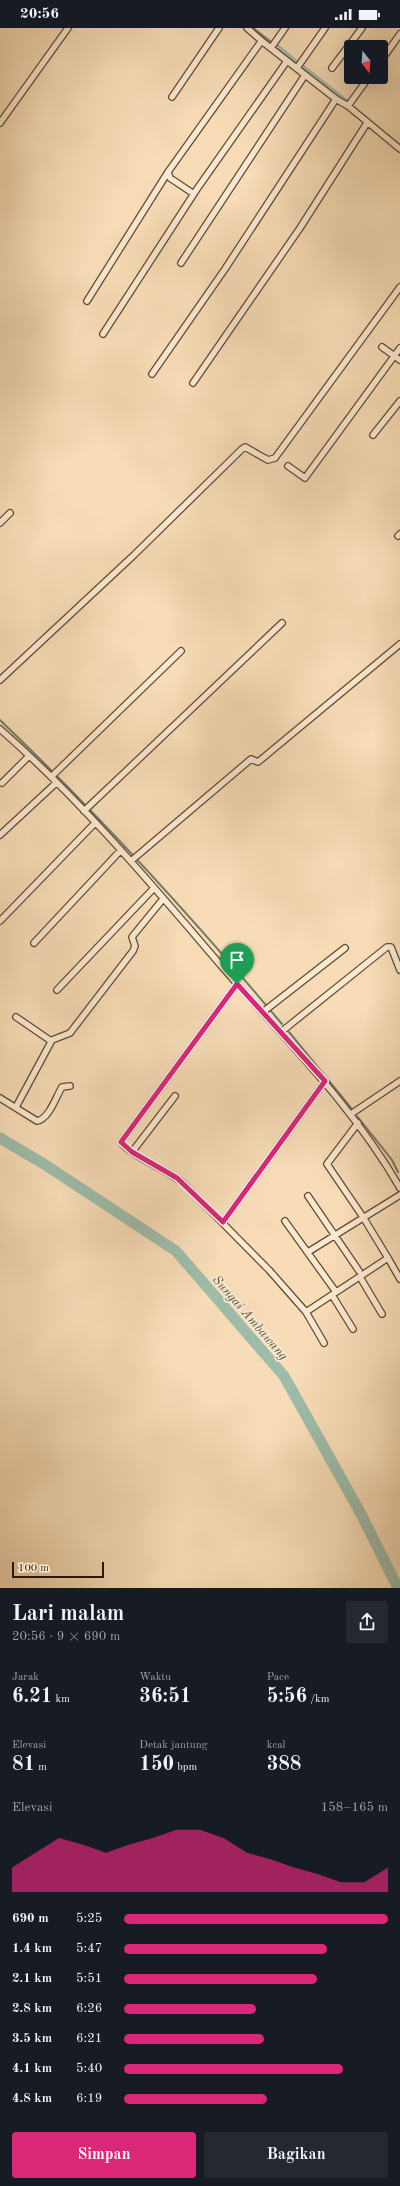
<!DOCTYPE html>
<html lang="id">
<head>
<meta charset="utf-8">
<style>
  :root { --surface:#171b24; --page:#242831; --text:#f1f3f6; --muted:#9ea1a6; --accent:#db2777 }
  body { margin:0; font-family:"Old Standard TT",serif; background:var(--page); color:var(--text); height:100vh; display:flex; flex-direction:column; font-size:15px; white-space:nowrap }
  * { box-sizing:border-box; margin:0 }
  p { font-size:13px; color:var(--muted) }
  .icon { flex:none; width:22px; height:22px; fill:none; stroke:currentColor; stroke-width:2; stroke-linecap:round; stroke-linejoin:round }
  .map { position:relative; height:1560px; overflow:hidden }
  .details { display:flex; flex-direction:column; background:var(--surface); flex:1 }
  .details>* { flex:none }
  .needle { width:26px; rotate:163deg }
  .controls { position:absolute; left:344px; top:12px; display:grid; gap:8px }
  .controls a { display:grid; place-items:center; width:44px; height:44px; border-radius:4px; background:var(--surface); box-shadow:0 4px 16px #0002; font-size:20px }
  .scale { position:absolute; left:12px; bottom:10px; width:92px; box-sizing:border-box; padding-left:4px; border:2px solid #2f1802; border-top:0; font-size:11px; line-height:14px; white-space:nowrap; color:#2f1802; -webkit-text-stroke:3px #fae8d0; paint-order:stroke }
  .pin { position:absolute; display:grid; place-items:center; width:34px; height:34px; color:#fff; margin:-41px -17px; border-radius:50% 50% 50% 0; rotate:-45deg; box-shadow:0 0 4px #0007 }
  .pin .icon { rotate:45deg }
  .round { display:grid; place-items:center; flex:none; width:42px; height:42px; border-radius:4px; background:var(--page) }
  .head { display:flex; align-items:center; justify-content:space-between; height:68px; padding:0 12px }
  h1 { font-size:22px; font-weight:700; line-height:30px }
  .metrics { display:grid; grid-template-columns:repeat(3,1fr); gap:6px; height:68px; padding:4px 12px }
  .metrics div { display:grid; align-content:center }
  .metrics b { font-size:20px; font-weight:700 }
  .metrics small { font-size:11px; font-weight:400 }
  .metrics p { font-size:11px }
  .chart { height:112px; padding:8px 12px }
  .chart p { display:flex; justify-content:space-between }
  .chart svg { width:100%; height:72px; margin-top:4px; fill:var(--accent); opacity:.7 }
  .cta { display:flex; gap:8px; margin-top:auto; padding:8px 12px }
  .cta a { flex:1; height:46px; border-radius:4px; background:var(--accent); color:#fff; font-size:16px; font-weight:700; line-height:46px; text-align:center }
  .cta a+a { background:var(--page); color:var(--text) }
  ul { padding:0 12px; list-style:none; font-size:13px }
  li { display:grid; grid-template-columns:64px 48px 1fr; align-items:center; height:30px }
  li i { height:10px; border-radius:5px; background:var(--accent) }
  .status { display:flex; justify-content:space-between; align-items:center; height:28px; padding:0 20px; background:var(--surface); direction:ltr }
  .status svg { height:11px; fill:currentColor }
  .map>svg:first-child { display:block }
</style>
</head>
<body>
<div class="status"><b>20:56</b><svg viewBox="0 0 49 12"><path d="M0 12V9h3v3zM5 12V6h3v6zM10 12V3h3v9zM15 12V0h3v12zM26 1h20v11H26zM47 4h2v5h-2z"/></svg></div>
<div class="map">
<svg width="400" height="1560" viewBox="0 0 400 1560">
  <rect width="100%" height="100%" fill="#f7dcb7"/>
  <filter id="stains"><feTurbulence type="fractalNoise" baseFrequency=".005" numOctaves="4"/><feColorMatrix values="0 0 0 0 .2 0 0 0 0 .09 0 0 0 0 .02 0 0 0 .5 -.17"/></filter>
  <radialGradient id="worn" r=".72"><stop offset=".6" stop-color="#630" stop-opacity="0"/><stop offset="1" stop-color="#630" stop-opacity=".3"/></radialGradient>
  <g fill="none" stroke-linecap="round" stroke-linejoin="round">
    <path stroke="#727a67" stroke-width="2" d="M 253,0 L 270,13
      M 0,692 C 100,788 193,890 282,996
      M 289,1004 L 351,1080
      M 357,1088 L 392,1132 L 398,1144"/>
    <path stroke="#9ebcaa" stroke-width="6" d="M 277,19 L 295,34
      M 303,40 L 345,73"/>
    <path stroke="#9ebcaa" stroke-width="11" d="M 0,1110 L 44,1136 L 176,1223 L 284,1348 L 360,1484 L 398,1560"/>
    <g stroke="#61492f" stroke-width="8">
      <path id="minor" d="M 247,0 L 263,14
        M 271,20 L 285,0
        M 381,33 L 400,6
        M 297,40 L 325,0
        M 332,40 L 362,0
        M 172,69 L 219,0
        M 348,78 L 369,49
        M 0,95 L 68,0
        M 194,166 L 170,150 L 168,144 L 260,15 L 263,14 L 336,71
        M 181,235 L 305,47
        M 87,273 L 168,144
        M 103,306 L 197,161 L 287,33
        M 382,319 L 400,332
        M 152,346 L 225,241 L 336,71 L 348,78 L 400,121
        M 193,355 L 300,200 L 367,95
        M 373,407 L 400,373
        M 288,438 L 305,450 L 400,320
        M 0,495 L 10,485
        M 398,508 L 400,506
        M 0,652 L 134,527 L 242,421 L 245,419 L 268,432 L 275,430 L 400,259
        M 0,701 C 82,773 153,858 224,941 C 286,1013 352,1076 400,1160
        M 51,749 L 181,623
        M 2,755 L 29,728
        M 84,783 L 282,595
        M 0,807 L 56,755
        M 131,833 L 251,731 L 258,734 L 400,616
        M 0,893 L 95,795
        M 34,915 L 121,822
        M 237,956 L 121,1114 C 131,1129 169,1142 184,1156 L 269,1242 L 306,1284
        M 57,962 L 154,860
        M 263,984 L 345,920
        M 16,989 L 51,1013
        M 281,1004 L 387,919 L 391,919 L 400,942
        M 0,1070 L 37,1093 C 49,1091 56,1069 62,1059 L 70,1058
        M 16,1079 L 52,1012 L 70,1005 L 133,923 L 135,918 L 132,909 L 163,871
        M 351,1086 L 400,1053
        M 358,1095 L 327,1136 L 363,1189 L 388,1230
        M 132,1124 L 175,1068
        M 308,1168 L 359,1243
        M 285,1193 L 336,1264
        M 223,1194 L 325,1053
        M 308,1224 L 400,1167
        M 360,1249 L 382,1286
        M 332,1267 L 353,1301
        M 324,1315 L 306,1284 L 388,1230 L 400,1251"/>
    </g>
    <use href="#minor" stroke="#fae8d0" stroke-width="5.5"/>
  </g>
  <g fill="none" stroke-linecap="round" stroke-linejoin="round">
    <g stroke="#fff" stroke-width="8">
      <path id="route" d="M 237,956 L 325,1053 L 223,1194 L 177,1150 L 132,1124 L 121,1114 Z"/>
    </g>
    <use href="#route" stroke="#db2777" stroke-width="5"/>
  </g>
  <g text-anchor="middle" stroke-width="3.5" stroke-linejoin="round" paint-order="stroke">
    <g font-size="13" font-style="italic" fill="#56513d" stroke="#fae8d0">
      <text transform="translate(251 1289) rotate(49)" y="5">Sungai Ambawang</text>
    </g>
  </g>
  <rect width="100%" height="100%" filter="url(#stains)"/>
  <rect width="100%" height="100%" fill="url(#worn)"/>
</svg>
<div class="controls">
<a><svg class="needle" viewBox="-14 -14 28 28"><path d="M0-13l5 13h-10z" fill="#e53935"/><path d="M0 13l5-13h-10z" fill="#9ea1a6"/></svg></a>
</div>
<div class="scale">100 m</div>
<div class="pin" style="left:237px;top:956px;background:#1e9e55"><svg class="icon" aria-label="arrive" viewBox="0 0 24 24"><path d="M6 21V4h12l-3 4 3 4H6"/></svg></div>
</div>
<section class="details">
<div class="head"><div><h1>Lari malam</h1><p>20:56 · 9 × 690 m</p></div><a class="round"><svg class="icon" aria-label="share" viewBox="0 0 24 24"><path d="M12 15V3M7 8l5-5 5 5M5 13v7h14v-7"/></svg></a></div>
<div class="metrics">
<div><p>Jarak</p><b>6.21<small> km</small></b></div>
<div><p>Waktu</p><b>36:51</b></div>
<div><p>Pace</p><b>5:56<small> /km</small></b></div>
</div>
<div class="metrics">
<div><p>Elevasi</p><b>81<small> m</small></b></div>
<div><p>Detak jantung</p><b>150<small> bpm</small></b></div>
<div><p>kcal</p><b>388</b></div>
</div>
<div class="chart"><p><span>Elevasi</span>158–165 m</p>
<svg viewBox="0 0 160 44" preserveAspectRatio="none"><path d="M0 44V29L10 20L20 11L30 15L40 20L50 15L60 11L70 6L80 6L90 11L100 20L110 24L120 29L130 33L140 38L150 38L160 29V44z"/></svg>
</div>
<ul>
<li><b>690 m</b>5:25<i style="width:100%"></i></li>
<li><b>1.4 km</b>5:47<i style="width:77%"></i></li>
<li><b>2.1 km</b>5:51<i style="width:73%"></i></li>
<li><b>2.8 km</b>6:26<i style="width:50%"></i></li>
<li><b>3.5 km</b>6:21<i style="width:53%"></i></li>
<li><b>4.1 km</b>5:40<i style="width:83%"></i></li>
<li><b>4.8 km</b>6:19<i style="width:54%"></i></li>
</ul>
<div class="cta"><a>Simpan</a><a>Bagikan</a></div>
</section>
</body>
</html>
